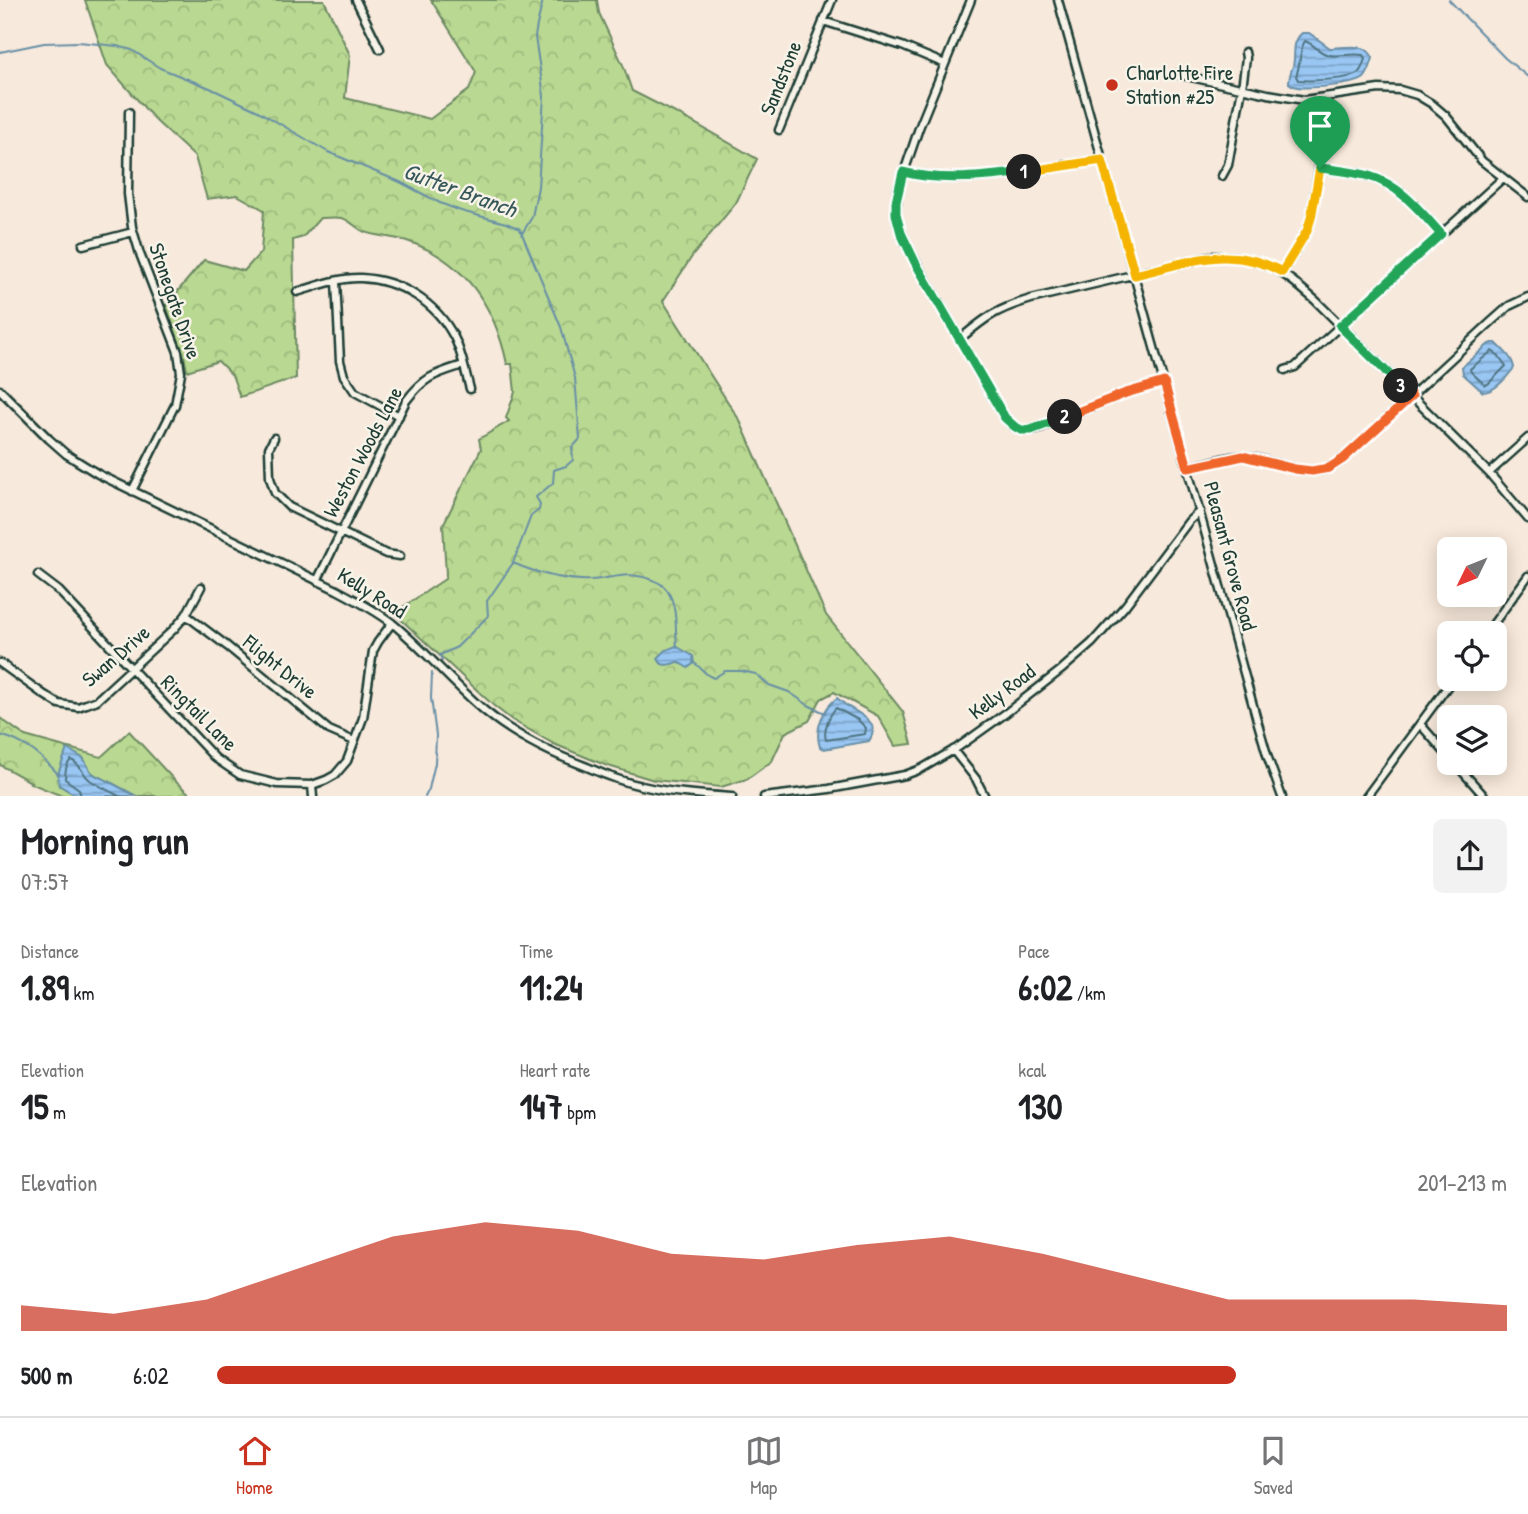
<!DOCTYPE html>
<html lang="en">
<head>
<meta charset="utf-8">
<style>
  :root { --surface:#fff; --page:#f2f2f2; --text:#202124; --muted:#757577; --line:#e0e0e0; --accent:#c8321e }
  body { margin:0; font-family:"Patrick Hand",sans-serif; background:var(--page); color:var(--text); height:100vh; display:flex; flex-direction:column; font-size:26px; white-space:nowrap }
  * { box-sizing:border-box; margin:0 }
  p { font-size:23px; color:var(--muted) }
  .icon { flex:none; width:38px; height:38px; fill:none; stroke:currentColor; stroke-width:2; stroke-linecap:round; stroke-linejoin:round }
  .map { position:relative; height:796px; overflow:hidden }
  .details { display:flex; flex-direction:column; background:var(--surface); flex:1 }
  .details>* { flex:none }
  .needle { width:46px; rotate:227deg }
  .tools { position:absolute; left:1437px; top:537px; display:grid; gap:14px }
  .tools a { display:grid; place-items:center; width:70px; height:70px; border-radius:10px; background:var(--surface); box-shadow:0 4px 18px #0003; font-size:35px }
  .pin { position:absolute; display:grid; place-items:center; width:60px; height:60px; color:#fff; margin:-72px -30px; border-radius:50% 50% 50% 0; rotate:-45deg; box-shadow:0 0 7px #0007 }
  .pin .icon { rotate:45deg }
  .km { position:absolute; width:35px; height:35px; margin:-18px; border-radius:50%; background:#222; color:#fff; font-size:19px; line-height:35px; text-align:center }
  .round { display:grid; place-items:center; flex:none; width:74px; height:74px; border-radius:10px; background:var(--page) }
  .overview { display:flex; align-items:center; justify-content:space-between; height:119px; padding:0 21px }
  h1 { font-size:38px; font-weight:800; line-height:52px }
  .stats { display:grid; grid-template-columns:repeat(3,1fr); gap:10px; height:119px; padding:7px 21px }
  .stats div { display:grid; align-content:center }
  .stats b { font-size:35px; font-weight:800 }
  .stats small { font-size:19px; font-weight:400 }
  .stats p { font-size:19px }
  .chart { height:196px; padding:14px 21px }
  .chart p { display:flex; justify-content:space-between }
  .chart svg { width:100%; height:126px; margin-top:7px; fill:var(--accent); opacity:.7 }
  ul { padding:0 21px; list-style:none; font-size:23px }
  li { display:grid; grid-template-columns:112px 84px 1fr; align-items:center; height:52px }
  li i { height:18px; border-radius:9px; background:var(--accent) }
  .tab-bar { display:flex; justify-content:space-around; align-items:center; height:98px; border-top:2px solid var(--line); background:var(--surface); font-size:19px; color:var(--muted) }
  .tab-bar a { display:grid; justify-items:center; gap:4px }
  .tab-bar .active { color:var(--accent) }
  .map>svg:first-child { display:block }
</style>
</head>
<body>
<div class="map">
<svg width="1528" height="797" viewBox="0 0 1528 797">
  <defs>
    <pattern id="forest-crowns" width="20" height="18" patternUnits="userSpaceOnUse" patternTransform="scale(1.75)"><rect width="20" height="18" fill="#b9d891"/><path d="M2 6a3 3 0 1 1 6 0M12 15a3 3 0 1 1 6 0" fill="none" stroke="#9fba7e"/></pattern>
    <pattern id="water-rules" width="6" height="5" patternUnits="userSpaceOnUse" patternTransform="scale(1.75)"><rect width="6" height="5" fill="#99c6f3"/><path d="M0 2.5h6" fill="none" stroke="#7ca2c6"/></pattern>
  </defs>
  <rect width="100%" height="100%" fill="#f7e9db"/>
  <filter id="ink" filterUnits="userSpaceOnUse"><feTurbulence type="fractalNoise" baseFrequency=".0143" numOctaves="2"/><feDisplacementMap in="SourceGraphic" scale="14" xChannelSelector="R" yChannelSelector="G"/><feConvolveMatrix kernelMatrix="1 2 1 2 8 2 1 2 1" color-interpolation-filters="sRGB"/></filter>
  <g filter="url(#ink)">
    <path fill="url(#forest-crowns)" stroke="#6c8a62" stroke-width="2" d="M 85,0 L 324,0 L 350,55 L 345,98 L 430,119 L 469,90 L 476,72 L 431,0 L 597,0 L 599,13 L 623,65 L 632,91 L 689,120 L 757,159 L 736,203 L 693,255 L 663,301 L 740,421 L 826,615 L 903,712 L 912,744 L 895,746 L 878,716 L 834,692 L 821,699 L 809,721 L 785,733 L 772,761 L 747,779 L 721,787 L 654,780 L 605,765 L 554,744 L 512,720 L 494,706 L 394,613 L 445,579 L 446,574 L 443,525 L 481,449 L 479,439 L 509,421 L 506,418 L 515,392 L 512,364 L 507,364 C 495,306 464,260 407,241 C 395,237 374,236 365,232 C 357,229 350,220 342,218 C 336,217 327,218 320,218 L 303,237 L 293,240 L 296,378 L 240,397 L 232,375 L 218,361 L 187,371 L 184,356 L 166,305 L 204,260 L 244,271 L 261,252 L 264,210 L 237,195 L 207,199 L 195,157 L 156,121 L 107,65 Z
      M 0,718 L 25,736 L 101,757 L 129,731 L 175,781 L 192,796 L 136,796 L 106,780 L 97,776 L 91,772 L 83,758 L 59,785 L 77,796 L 62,796 L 30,783 L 31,782 L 0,765 Z"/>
    <path fill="url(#water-rules)" stroke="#688fa7" stroke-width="2" d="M 1302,33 L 1309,33 L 1330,48 C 1344,48 1366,41 1373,58 C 1371,64 1369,73 1364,78 C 1356,85 1303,90 1294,86 C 1292,86 1291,84 1289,83 C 1289,76 1291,72 1293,66 C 1296,53 1291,43 1302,33 Z
      M 1493,343 L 1496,343 C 1503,350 1513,358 1514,368 C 1507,377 1495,392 1483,392 L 1463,374 L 1462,367 L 1489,344 Z
      M 676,646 L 693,656 L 694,663 L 688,668 L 678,662 C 671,664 661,669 658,658 L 666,650 Z
      M 837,698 C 842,702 846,706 852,709 C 865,717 880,724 869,741 L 824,749 L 820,747 C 814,729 823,709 837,698 Z
      M 67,749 L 83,758 L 91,772 L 97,776 L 106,780 L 136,796 L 77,796 L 59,785 L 58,774 Z"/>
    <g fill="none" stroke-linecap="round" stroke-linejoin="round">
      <path stroke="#507480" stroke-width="2" d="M 1305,41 C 1314,44 1319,53 1329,55 C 1339,57 1351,53 1363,55 L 1365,59 C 1363,64 1362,71 1357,74 C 1347,80 1310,81 1298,80 L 1296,76 C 1301,64 1299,49 1305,41 Z
        M 1492,351 L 1498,355 L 1506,366 L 1488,384 L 1485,385 L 1471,372 L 1470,369 Z
        M 836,708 L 858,720 L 866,728 L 865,734 L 826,740 C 823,730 829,715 836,708 Z
        M 81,797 L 79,789 L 65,779 C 65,773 66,764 71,760 C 81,764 82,774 90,780 C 99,786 111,792 121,797"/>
      <path stroke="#688fa7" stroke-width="2" d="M 1449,0 L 1505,58 L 1528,77
        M 0,52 L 44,43 L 79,42 L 117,46 L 132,50 L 160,68 L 210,88 L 258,111 L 328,152 L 400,182 L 440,203 L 461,211 L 506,223 L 520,229 L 561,327 L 575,378 L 580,439 L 572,448 L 573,460 L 566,466 L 554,470 L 553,483 L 536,497 L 540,504 L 539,510 L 531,516 L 513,563 L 487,601 L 488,616 L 457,647 L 440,655 L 442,661
        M 523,232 L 532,217 L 538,187 L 544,96 L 535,37 L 537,25 L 543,0
        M 513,563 C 534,572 558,579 581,580 C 608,582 622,569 650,579 C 657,582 662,583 667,590 C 678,607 675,628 677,648
        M 693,662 C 701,667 706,676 714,678 L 725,671 L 741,671 L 756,674 L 769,685 L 789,692 L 808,705 L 825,713
        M 0,735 C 25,742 41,755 58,774 L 60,774
        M 425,797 L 429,789 L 435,763 L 436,735 L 431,698 L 432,673"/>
      <g stroke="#1f3d34" stroke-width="11">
        <path id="minor" d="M 356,0 L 380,49
          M 971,0 L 919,128 L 898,190 L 896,213 L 898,224 L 907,246 L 994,400 C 1006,420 1013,436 1040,428 L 1126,393 L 1164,382
          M 1058,0 L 1257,720 L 1268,758 L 1282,797
          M 823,21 L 902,46 L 945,64
          M 1177,74 L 1268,94 L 1304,100 L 1379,89 L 1400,90 L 1417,95 L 1432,104 L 1446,116 L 1482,161 L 1528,197
          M 129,112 L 128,194 L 132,227 L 140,254 L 178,352 L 181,373 L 175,405 L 132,491
          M 779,130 L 832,0
          M 1319,168 C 1339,171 1361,172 1379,180 C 1405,190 1423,214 1441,234
          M 903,172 C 964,188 1041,168 1102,160
          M 1222,176 L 1228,165 L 1242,88 L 1246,58 L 1245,52
          M 83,245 L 133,232
          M 1282,272 L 1295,252 L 1307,231 L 1311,218 L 1319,168 L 1327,104 L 1326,98
          M 336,281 L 340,361 L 344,376 L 355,392 L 399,416
          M 297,292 C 317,286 340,277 361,278 C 400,280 436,302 454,337 C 462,352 465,372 470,389
          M 960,339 C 986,317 997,309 1031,299 L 1213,256 L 1235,257 L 1256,261 L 1276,269 L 1294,282 L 1315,300 L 1489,473 L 1528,519
          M 1285,370 L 1295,367 L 1503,178
          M 0,390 L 49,439 L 66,454 L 98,474 L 337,590 C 356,600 375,610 392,623 C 425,650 452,683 485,711 C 515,736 550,753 587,767 C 605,775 623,782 642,786 C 671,793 702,795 732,797
          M 274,438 L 269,448 L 270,478 L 275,493 L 289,507 L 386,554 L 400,556
          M 1188,468 C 1205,464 1225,456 1242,456 C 1270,457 1301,479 1329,468 C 1334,466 1339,462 1343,459 L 1491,322 L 1509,306 L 1528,297
          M 1489,473 L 1528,438
          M 38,575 L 59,591 L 215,758 L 240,775 L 277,784 L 312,785 L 326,780 L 335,775 L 347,761 L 363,718 L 373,651 L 378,642 L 392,623
          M 317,581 L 406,401 C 425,376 435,374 463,365
          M 186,615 L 227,646 L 329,730 L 354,741
          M 1486,634 L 1528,576
          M 0,663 L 43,694 L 59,704 L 78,707 L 97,700 L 174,629 L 186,615 L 201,587
          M 1420,724 L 1449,757
          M 953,750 L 976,779 L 985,797
          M 1455,763 L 1485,797
          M 312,785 L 313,797
          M 764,797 L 829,789 L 905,775 L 921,769 L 957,748 L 1006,713 L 1061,670 L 1092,643 L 1125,606 L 1189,521 L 1200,511
          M 1366,797 L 1453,679"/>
      </g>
      <use href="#minor" stroke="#f7f3e8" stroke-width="6"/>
    </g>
  </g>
  <g fill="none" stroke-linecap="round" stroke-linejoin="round" filter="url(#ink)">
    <g stroke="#fff" stroke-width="14">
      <path id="split-1" d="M 1024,172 L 1102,160 L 1135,275 C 1188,263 1229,243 1282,272 L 1307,231 L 1311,218 L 1320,168"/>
    </g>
    <g stroke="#fff" stroke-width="14">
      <path id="split-2" d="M 1024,172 C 985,177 942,182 903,172 L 896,202 L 896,214 L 901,233 L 915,262 L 1005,418 L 1014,426 L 1021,430 L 1031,430 L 1065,417"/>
    </g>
    <g stroke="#fff" stroke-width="14">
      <path id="split-3" d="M 1065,417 L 1126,393 L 1164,382 L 1188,468 L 1243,456 L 1295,469 L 1312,471 L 1329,468 L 1343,459 L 1412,396 L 1401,386"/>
    </g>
    <g stroke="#fff" stroke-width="14">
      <path id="split-4" d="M 1320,168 C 1336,170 1353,172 1369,176 C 1400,185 1420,211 1441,234 L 1340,326 L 1401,386"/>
    </g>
    <use href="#split-1" stroke="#f5b400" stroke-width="9"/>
    <use href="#split-2" stroke="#22a559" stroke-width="9"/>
    <use href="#split-3" stroke="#f0652b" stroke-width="9"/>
    <use href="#split-4" stroke="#22a559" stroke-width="9"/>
  </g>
  <circle fill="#c8321e" stroke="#f7f3e8" stroke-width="2.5" cx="1112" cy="85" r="7"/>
  <g text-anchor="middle" stroke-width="5" stroke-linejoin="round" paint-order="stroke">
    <g font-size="21" fill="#1f3d34" stroke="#f7f3e8" text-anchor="start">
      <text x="1126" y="80">Charlotte Fire<tspan x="1126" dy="24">Station #25</tspan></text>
    </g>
    <g font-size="21" fill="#1f3d34" stroke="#f7f3e8">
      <text transform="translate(781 78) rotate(-68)" y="7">Sandstone</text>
      <text transform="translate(175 301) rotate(71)" y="7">Stonegate Drive</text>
      <text transform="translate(363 452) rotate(-62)" y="7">Weston Woods Lane</text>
      <text transform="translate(1230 556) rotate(75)" y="7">Pleasant Grove Road</text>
      <text transform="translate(372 593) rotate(32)" y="7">Kelly Road</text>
      <text transform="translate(116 656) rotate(-41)" y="7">Swan Drive</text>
      <text transform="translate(280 667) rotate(39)" y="7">Flight Drive</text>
      <text transform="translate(1002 692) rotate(-37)" y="7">Kelly Road</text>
      <text transform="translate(199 713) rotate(45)" y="7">Ringtail Lane</text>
    </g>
    <g font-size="23" font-style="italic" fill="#37585a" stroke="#f7f3e8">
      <text transform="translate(460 190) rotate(20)" y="8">Gutter Branch</text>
    </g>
  </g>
</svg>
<div class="tools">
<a><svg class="needle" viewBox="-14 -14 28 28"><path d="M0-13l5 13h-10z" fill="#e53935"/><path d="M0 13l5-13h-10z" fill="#757577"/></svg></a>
<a><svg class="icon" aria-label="locate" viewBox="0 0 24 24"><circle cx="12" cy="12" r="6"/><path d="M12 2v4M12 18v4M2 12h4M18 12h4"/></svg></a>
<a><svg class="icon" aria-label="layers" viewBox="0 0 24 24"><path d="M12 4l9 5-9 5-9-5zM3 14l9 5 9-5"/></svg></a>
</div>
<div class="pin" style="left:1320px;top:168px;background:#1e9e55"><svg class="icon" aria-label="arrive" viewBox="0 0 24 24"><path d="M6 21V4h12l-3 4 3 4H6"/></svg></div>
<b class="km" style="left:1024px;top:172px">1</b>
<b class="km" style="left:1065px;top:417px">2</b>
<b class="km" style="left:1401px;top:386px">3</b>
</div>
<section class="details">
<div class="overview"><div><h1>Morning run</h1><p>07:57</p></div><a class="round"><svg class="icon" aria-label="share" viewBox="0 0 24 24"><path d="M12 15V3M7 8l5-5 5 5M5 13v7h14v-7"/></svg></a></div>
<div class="stats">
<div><p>Distance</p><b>1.89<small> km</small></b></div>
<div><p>Time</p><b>11:24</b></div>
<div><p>Pace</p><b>6:02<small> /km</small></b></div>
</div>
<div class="stats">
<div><p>Elevation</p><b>15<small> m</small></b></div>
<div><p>Heart rate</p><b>147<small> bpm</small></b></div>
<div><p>kcal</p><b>130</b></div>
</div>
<div class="chart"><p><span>Elevation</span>201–213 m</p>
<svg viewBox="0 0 160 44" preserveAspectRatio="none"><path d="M0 44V35L10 38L20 33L30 22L40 11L50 6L60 9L70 17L80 19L90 14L100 11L110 17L120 25L130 33L140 33L150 33L160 35V44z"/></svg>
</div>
<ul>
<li><b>500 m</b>6:02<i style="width:79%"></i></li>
</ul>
</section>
<nav class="tab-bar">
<a class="active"><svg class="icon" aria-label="home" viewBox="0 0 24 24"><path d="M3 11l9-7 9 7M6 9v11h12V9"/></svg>Home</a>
<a><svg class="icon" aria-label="map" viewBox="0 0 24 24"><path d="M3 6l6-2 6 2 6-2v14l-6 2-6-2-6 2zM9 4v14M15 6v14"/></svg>Map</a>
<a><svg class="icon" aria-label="saved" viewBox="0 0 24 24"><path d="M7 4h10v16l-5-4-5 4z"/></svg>Saved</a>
</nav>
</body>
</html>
